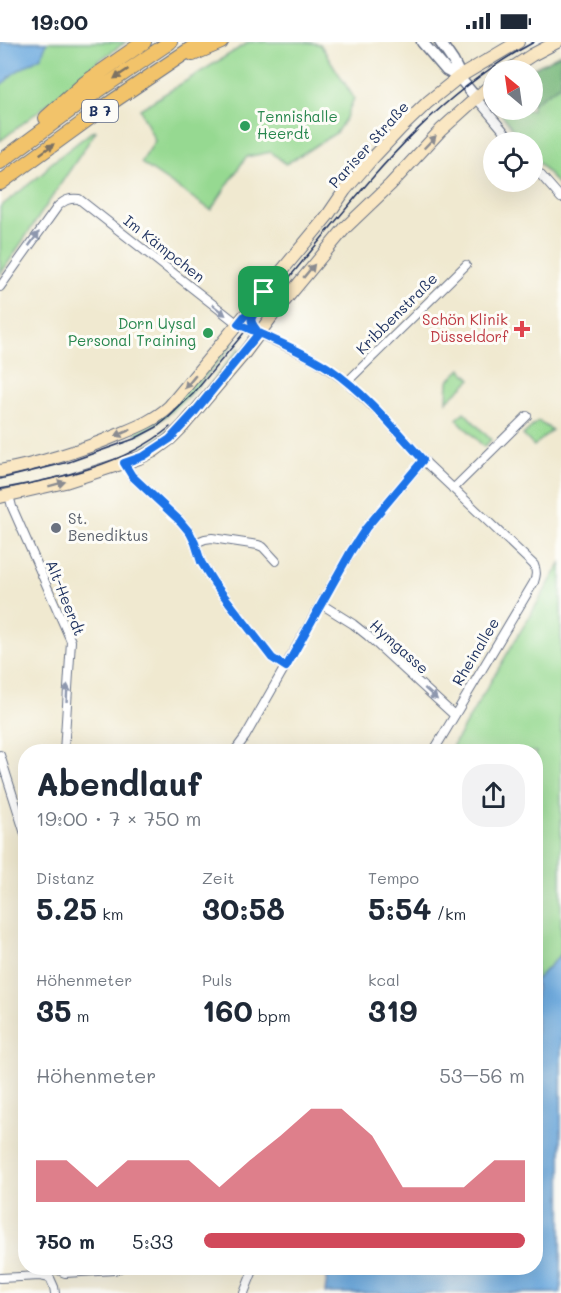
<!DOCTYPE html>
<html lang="de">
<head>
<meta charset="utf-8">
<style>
  :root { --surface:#fff; --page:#f2f2f3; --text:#1f2937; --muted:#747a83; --accent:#d1495b }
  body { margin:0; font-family:Mali,sans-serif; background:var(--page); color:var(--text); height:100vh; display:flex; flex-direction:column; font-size:22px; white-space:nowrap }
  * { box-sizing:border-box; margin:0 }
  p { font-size:20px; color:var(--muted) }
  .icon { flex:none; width:33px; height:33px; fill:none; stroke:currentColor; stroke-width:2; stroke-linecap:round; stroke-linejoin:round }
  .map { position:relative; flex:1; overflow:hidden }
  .side { position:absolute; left:18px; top:702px; width:525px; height:531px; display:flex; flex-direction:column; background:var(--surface); border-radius:24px; box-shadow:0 6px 24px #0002 }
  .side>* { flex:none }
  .needle { width:39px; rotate:331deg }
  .buttons { position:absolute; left:483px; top:18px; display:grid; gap:12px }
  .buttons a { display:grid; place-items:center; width:60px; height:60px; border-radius:50%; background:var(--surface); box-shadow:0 6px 24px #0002; font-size:30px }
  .pin { position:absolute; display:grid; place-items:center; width:51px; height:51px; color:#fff; margin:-26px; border-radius:12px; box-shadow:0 3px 9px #0006 }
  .round { display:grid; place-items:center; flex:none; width:63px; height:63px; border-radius:24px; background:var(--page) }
  .summary { display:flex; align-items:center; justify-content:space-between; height:102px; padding:0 18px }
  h1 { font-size:33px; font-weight:700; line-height:45px }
  .figures { display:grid; grid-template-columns:repeat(3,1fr); gap:9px; height:102px; padding:6px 18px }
  .figures div { display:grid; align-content:center }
  .figures b { font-size:30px; font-weight:700 }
  .figures small { font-size:16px; font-weight:400 }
  .figures p { font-size:16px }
  .chart { height:168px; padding:12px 18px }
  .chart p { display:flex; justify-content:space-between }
  .chart svg { width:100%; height:108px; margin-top:6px; fill:var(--accent); opacity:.7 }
  ul { padding:0 18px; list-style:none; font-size:20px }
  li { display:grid; grid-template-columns:96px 72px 1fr; align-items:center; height:45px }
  li i { height:15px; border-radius:8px; background:var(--accent) }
  .status { display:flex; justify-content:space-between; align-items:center; height:42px; padding:0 30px; background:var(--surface); direction:ltr }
  .status svg { height:16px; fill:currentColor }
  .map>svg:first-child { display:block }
</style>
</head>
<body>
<div class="status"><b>19:00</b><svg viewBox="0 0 49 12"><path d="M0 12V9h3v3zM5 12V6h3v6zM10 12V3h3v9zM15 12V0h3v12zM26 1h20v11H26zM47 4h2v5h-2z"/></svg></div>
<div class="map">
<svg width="561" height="1251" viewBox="0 0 561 1251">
  <rect width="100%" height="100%" fill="#fdfcf7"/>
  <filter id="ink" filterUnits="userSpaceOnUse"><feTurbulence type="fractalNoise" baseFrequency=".0167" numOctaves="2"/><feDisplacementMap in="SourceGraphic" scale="12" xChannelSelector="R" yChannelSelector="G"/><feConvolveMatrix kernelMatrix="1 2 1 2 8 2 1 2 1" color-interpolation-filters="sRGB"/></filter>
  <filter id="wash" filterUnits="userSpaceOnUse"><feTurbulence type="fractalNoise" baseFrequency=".008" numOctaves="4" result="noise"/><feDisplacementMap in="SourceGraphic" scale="24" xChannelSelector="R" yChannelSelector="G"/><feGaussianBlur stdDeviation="1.35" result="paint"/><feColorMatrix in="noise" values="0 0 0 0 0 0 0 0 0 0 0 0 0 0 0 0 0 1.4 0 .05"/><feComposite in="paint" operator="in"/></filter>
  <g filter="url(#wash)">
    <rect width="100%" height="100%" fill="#f0e9d0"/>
    <path fill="#96d991" stroke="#588478" stroke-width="1.5" d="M 0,0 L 126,0 L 98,19 L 76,40 L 0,99 Z
      M 249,0 L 303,0 L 320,2 L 354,56 L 346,76 L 336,91 L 286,122 L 271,110 L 246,115 L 211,168 L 141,121 L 155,99 L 140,67 Z
      M 561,12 L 561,146 L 533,114 L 532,100 L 522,100 L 499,68 L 532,68 L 532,28 L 531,28 Z
      M 94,88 L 96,89 L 0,233 L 0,165 L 43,131 L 49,123 Z
      M 230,297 L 234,301 C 205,335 178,372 137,393 L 135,390 Z
      M 239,306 L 241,308 L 172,390 L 145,409 L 144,406 C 183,383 210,341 239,306 Z
      M 461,327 L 471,337 L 447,359 L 448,339 Z
      M 464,370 L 491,398 L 484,405 L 457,377 Z
      M 538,379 L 552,388 L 534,404 L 523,393 Z
      M 561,521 L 561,912 L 536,938 L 536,710 L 449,710 Z"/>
    <path fill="#78b97b" stroke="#4a746c" stroke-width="1.5" d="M 561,12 L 561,42 L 533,61 L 532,28 L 531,28 Z"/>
    <path fill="#6daadf" stroke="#446c9e" stroke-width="1.5" d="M 0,0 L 47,0 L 41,15 L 14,31 L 6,39 L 0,43 Z
      M 561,912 L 561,1251 L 325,1251 L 328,1226 L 536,1226 L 536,938 Z"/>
  </g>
  <g filter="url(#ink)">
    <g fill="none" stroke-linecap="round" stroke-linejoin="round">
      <g stroke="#667086" stroke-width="10">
        <path id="minor" d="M 476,56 L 513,100
          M 532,123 L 561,156
          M 0,245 L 58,164 C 65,158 69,156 79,157 L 238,282 L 312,316 L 347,340 L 382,373 L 423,418 L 534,523 C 537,530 536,534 534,540 L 433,710
          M 258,266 L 251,277 L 254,285 L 259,291
          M 347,340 L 466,223
          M 125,421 L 132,434 L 180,479 L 190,491 L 195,501 L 201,520 L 214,541 L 272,616 L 286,625
          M 453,447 L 527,374
          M 9,453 L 12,465 L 71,599 L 64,710
          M 195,501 L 205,497 L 212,496 L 258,503 L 263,505 L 276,519
          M 321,562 L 353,582 L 368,594 L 454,673
          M 234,710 L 245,695 L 351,509 L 366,486 L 423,418
          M 0,713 L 26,795
          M 58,1228 L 65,1231 L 114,1228 L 120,1226
          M 0,1236 L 40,1234 L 50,1236
          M 50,1236 L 54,1245 L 55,1251
          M 244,1251 L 254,1226"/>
      </g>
      <g stroke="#667086" stroke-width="13">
        <path id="tertiary" d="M 422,0 L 446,28 L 459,35
          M 440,0 L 453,19 L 457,27 L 459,35 L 476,56"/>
      </g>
      <g stroke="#667086" stroke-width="14">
        <path id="secondary" d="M 509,28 L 532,13 L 557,0
          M 0,429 C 43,421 80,409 120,392 C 137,385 155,378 169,365 L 328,173 L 345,148 L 370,119 L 401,86 L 428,60 L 459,35 L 518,0
          M 0,455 L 65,440 L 139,416 L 154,409 L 170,397 L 183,384 L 243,313 L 272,274 L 345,186 L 390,143 L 441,88 L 494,40"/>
      </g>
      <g stroke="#667086" stroke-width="16">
        <path id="trunk" d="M 193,12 L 221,0
          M 46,76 L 85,41 L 144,0
          M 0,120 L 80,61 L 170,0
          M 0,141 L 106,64 L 201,0"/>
      </g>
      <use href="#minor" stroke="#fff" stroke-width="8"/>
      <use href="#tertiary" stroke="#fff" stroke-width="10"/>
      <use href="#secondary" stroke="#fae7c3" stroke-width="12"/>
      <use href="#trunk" stroke="#f2c36a" stroke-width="14"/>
      <path stroke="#1b2f5e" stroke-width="1.5" d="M 0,437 L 69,420 L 134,397 L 157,385 L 168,376 L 193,352 C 236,301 278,249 321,197 C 385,119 443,49 534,0
        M 0,447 C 57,437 125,423 170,385"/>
    </g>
    <defs><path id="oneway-solid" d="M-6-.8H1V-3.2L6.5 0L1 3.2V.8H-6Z" transform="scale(1.5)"/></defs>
    <g fill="#7c7263">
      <use href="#oneway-solid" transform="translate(121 32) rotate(146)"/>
      <use href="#oneway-solid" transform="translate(47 107) rotate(-36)"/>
    </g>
    <g fill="#8a8b90">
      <use href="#oneway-solid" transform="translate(430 100) rotate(-46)"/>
      <use href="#oneway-solid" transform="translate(309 229) rotate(-50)"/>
      <use href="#oneway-solid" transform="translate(190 340) rotate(130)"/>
      <use href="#oneway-solid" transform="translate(123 391) rotate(157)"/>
      <use href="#oneway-solid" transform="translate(57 442) rotate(-15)"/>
    </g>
    <g fill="#8d97ae">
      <use href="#oneway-solid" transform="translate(34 197) rotate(-54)"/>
      <use href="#oneway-solid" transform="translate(219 268) rotate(38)"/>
      <use href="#oneway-solid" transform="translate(67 651) rotate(-87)"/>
      <use href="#oneway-solid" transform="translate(431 652) rotate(42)"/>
    </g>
  </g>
  <g fill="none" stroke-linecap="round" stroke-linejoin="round" filter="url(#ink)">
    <g stroke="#fff" stroke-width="12">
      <path id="route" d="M 264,250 L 238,282 L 259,291 L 193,372 L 170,397 L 144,414 L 124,421 L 132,434 L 180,479 L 190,491 L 195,501 L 201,520 L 214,541 L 272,616 L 286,625 L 351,509 L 366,486 L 423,418 C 394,386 365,351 330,327 C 308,312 283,302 259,291 C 244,273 255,276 262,260 C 263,257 263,254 264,250"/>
    </g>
    <use href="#route" stroke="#1a73e8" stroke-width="8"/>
  </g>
  <g fill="#2e9e5b" stroke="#fdfcf7" stroke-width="2">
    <circle cx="245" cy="84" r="6"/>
    <circle cx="208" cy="291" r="6"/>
  </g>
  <path fill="#e0444e" stroke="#fdfcf7" stroke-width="2" d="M519 278h6v6h6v6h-6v6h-6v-6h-6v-6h6z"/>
  <circle fill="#6b7280" stroke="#fdfcf7" stroke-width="2" cx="56" cy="486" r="6"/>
  <g text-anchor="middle" stroke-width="6" stroke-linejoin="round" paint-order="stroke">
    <rect fill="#fdfcf7" stroke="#5f6c8c" stroke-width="1.5" x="82" y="58" width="36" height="22" rx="4.5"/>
    <g font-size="14" font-weight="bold" fill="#1b2f5e">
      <text x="100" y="74">B 7</text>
    </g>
    <g font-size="15" fill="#27864d" stroke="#fdfcf7" text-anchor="start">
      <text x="257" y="80">Tennishalle<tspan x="257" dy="17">Heerdt</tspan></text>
      <text x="196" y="287" text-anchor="end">Dorn Uysal<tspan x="196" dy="17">Personal Training</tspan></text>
    </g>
    <g font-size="15" fill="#1b2f5e" stroke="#fdfcf7">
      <text transform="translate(369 103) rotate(-48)" y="5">Pariser Straße</text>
      <text transform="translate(164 207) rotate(38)" y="5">Im Kämpchen</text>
      <text transform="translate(397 272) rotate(-45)" y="5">Kribbenstraße</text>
      <text transform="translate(65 556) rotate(68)" y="5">Alt-Heerdt</text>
      <text transform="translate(399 605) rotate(42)" y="5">Hymgasse</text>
      <text transform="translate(476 610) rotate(-59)" y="5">Rheinallee</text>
    </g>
    <g font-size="15" fill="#be3a42" stroke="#fdfcf7" text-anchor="end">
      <text x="508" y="283">Schön Klinik<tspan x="508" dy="17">Düsseldorf</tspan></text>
    </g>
    <g font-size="15" fill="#5b616d" stroke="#fdfcf7" text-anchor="start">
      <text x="68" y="482">St.<tspan x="68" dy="17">Benediktus</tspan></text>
    </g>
  </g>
</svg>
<div class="buttons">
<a><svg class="needle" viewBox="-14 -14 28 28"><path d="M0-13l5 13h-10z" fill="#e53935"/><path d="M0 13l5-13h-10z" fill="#747a83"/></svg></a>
<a><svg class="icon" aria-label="locate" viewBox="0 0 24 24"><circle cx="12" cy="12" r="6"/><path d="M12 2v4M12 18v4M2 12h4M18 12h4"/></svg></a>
</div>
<div class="pin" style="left:264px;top:250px;background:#1e9e55"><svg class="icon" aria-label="arrive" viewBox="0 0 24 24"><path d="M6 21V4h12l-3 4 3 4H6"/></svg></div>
<section class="side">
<div class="summary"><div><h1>Abendlauf</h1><p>19:00 · 7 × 750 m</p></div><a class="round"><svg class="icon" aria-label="share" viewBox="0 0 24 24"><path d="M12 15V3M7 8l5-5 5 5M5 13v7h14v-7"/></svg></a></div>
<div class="figures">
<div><p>Distanz</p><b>5.25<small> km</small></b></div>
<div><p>Zeit</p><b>30:58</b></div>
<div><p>Tempo</p><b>5:54<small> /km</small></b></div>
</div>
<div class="figures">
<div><p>Höhenmeter</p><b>35<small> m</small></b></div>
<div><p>Puls</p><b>160<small> bpm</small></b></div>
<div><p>kcal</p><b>319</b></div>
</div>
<div class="chart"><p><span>Höhenmeter</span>53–56 m</p>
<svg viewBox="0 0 160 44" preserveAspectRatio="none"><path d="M0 44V27L10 27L20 38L30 27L40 27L50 27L60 38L70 27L80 17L90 6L100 6L110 17L120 38L130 38L140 38L150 27L160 27V44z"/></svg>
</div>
<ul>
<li><b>750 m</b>5:33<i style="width:100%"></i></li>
</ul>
</section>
</div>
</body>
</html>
